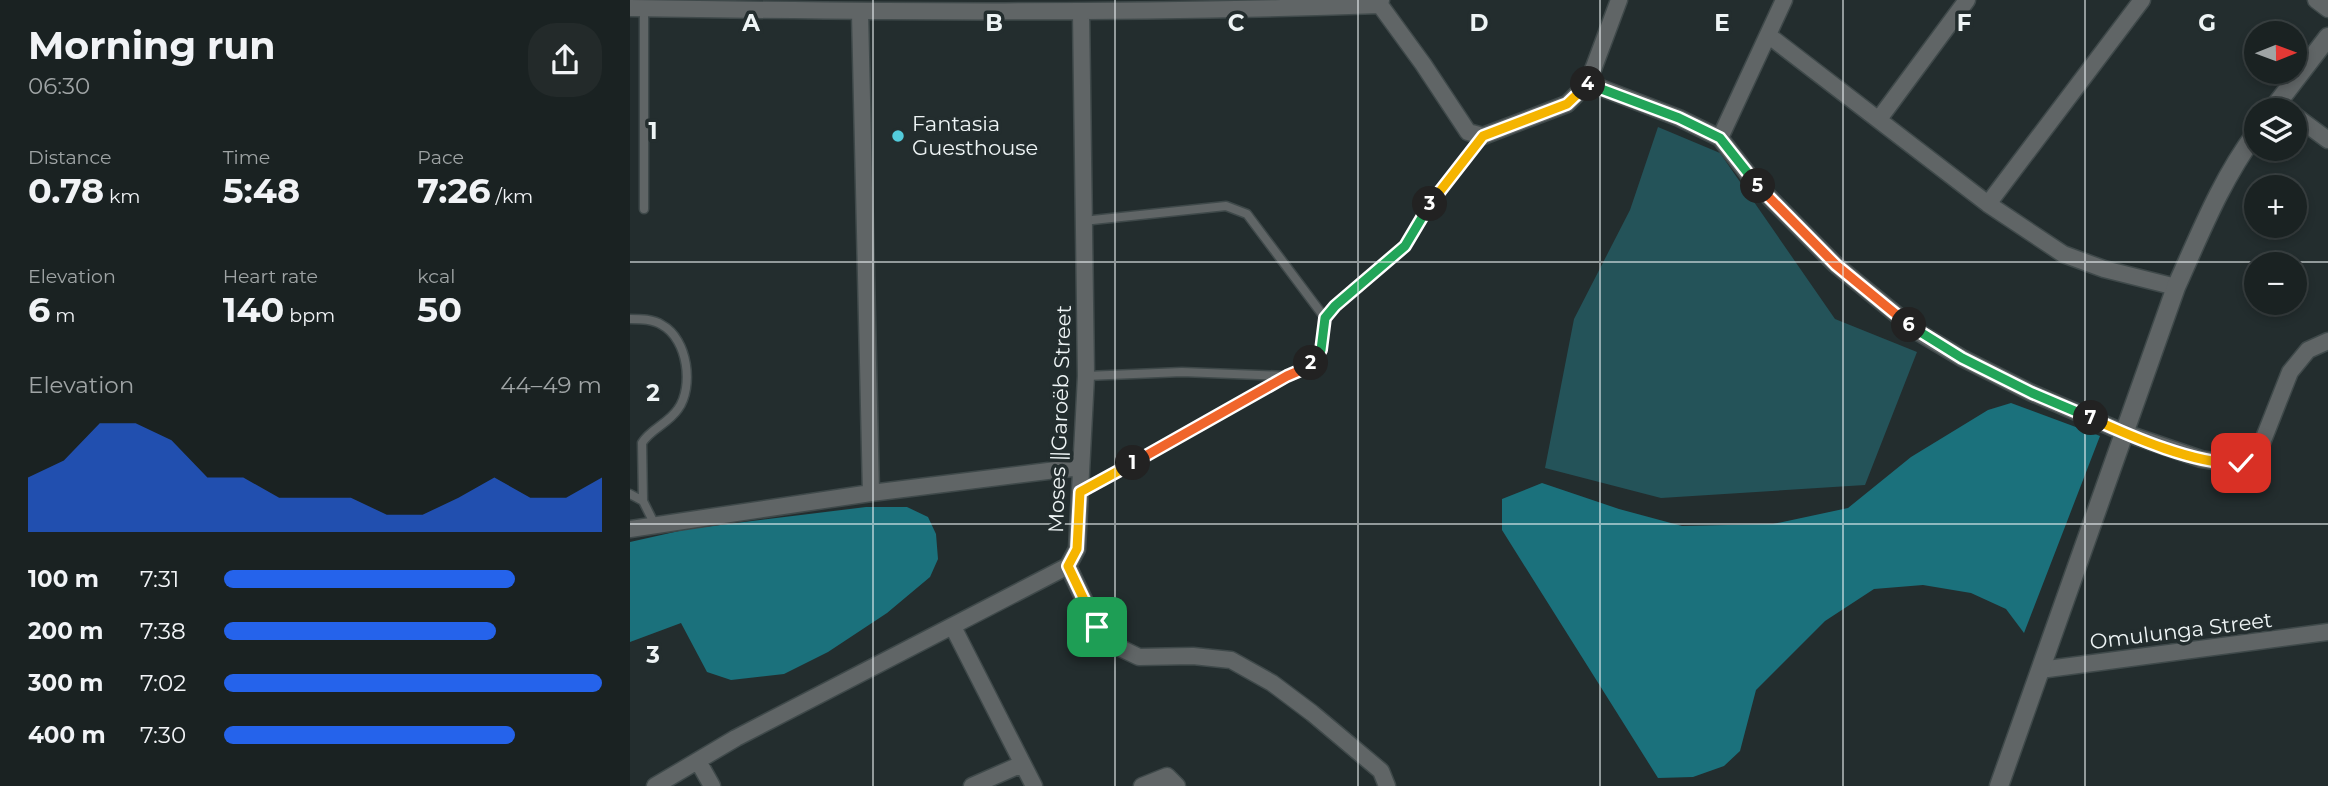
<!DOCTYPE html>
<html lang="en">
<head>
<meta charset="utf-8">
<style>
  :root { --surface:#1a2222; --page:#232a2a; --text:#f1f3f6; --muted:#9fa4a5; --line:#383f40; --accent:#2563eb }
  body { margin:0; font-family:Montserrat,sans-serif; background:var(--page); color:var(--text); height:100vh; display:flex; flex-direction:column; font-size:26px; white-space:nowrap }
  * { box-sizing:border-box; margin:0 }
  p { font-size:23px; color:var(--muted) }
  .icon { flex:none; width:38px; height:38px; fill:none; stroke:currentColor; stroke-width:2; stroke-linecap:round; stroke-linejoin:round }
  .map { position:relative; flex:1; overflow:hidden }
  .drawer { display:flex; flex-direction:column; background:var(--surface); width:630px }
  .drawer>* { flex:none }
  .needle { width:46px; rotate:89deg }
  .buttons { position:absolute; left:1614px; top:21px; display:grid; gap:14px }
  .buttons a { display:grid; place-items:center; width:63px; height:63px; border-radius:50%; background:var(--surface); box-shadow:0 4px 10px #0003,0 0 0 2px var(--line); font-size:35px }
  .pin { position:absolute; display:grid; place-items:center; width:60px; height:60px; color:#fff; margin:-30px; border-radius:14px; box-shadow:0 4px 10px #0006 }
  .km { position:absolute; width:35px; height:35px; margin:-18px; border-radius:50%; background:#222; color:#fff; font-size:19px; line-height:35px; text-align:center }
  .round { display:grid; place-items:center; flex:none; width:74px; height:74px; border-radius:28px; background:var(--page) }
  .head { display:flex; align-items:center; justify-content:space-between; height:119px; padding:0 28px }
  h1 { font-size:38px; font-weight:700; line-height:52px }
  .figures { display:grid; grid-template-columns:repeat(3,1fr); gap:10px; height:119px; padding:7px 28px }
  .figures div { display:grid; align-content:center }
  .figures b { font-size:35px; font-weight:700 }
  .figures small { font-size:19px; font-weight:400 }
  .figures p { font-size:19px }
  .chart { height:196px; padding:14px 28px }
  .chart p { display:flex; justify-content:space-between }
  .chart svg { width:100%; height:126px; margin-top:7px; fill:var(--accent); opacity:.7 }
  ul { padding:0 28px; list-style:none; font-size:23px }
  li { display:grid; grid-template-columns:112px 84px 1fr; align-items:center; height:52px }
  li i { height:18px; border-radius:9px; background:var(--accent) }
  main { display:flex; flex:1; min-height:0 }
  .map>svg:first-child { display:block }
</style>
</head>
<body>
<main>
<section class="drawer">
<div class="head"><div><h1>Morning run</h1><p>06:30</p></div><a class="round"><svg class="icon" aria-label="share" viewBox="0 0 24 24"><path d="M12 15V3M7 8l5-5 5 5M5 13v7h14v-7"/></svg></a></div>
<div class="figures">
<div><p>Distance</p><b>0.78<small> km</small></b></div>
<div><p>Time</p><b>5:48</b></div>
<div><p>Pace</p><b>7:26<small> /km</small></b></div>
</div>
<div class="figures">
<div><p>Elevation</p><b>6<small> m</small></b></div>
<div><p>Heart rate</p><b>140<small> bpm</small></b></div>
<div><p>kcal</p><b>50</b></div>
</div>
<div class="chart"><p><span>Elevation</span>44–49 m</p>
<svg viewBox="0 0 160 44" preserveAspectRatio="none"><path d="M0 44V25L10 19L20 6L30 6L40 12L50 25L60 25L70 32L80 32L90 32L100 38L110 38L120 32L130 25L140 32L150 32L160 25V44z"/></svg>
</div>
<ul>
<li><b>100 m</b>7:31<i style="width:77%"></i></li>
<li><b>200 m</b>7:38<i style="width:72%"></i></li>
<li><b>300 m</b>7:02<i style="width:100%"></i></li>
<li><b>400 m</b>7:30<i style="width:77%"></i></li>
</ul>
</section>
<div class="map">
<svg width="1698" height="786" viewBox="0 0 1698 786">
  <rect width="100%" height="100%" fill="#232d2e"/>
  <path fill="#245359" d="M 1028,127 L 1090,153 L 1205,319 L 1287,352 L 1235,485 L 1031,498 L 915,468 L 944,319 L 1000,210 Z"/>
  <path fill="#1b717c" d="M 1381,403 L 1470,436 L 1394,633 L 1376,609 L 1341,593 L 1293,585 L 1244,589 L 1195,621 L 1126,690 L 1110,751 L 1094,766 L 1063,777 L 1028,778 L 872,530 L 872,499 L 912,483 L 989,509 L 1052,526 L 1143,524 L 1218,508 L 1281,457 L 1358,410 Z
    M 236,507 L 277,507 L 298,517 L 306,534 L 308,559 L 300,577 L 257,613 L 198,652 L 154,674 L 101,680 L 77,672 L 51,623 L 0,642 L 0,542 L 58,529 Z"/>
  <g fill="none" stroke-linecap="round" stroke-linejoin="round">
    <g stroke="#3f494a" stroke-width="11">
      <path id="service" d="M 14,9 L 14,209
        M 453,221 L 596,206 L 617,214 L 695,318
        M 0,319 C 11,319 23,319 32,325 C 58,339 64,387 48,409 C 38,424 20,429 12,443 L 13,501 L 25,525
        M 456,376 L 552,372 L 657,376 L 678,367 L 691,350 L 695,318 L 705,306 L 775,246 L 803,198 L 853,136
        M 450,492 L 657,376
        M 0,494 L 13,501"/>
    </g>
    <g stroke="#3f494a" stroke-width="19">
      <path id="minor" d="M 1686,0 L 1698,9
        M 750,5 L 793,64 L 838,132 L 853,136 L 937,104 L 958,83 L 989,0
        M 0,8 C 250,12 500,14 750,5 L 751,0
        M 230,13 L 241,493
        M 1138,35 L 1358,204 L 1433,254 L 1474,269 L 1546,287
        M 958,83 L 1049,118 L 1090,138 L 1125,183 L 1206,265 L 1288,332 L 1332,358 L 1402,393 L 1495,433 L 1571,459 L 1600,464 L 1611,463 L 1619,459 L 1630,448 L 1660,372 L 1678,350 L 1698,341
        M 1664,115 L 1698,140
        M 1249,119 L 1337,0
        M 1090,138 L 1154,0
        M 1358,204 L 1512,0
        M 0,529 L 241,493 L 450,467
        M 438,566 L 467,627 L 488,647 L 509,657 L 563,656 L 601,660 L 642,683 L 682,713 L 751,771 L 757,786
        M 323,627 L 404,786
        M 1410,670 L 1698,632
        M 68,761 L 82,786
        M 25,786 L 106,738 L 438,566 L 447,549 L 456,376 L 451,12
        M 342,786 L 392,764
        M 512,786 L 537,776 L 547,786"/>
    </g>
    <g stroke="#3f494a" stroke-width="21">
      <path id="tertiary" d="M 1642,110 L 1698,37
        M 1369,786 L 1546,287 C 1570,234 1591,180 1626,133"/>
    </g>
    <use href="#service" stroke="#606566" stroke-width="8"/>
    <use href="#minor" stroke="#606566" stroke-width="16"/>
    <use href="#tertiary" stroke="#606566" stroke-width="18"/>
  </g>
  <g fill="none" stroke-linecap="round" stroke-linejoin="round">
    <g stroke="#fff" stroke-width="14">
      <path id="split-1" d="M 467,627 L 438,566 L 447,549 L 450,492 L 503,463"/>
    </g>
    <g stroke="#fff" stroke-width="14">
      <path id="split-2" d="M 503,463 L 657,376 L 678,367 L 681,363"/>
    </g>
    <g stroke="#fff" stroke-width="14">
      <path id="split-3" d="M 681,363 L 691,350 L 695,318 L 705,306 L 775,246 L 800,204"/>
    </g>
    <g stroke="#fff" stroke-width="14">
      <path id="split-4" d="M 800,204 L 853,136 L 937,104 L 958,84"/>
    </g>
    <g stroke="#fff" stroke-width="14">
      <path id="split-5" d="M 958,84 L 1049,118 L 1090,138 L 1128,186"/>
    </g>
    <g stroke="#fff" stroke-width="14">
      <path id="split-6" d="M 1128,186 L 1206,265 L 1279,325"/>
    </g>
    <g stroke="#fff" stroke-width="14">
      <path id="split-7" d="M 1279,325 L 1332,358 L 1402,393 L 1461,418"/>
    </g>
    <g stroke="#fff" stroke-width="14">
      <path id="split-8" d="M 1461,418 C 1500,436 1568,466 1611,463"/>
    </g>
    <use href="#split-1" stroke="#f5b400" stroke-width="9"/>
    <use href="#split-2" stroke="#f0652b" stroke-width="9"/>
    <use href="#split-3" stroke="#22a559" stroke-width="9"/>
    <use href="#split-4" stroke="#f5b400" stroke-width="9"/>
    <use href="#split-5" stroke="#22a559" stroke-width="9"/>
    <use href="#split-6" stroke="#f0652b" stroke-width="9"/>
    <use href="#split-7" stroke="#22a559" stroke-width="9"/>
    <use href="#split-8" stroke="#f5b400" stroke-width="9"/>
  </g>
  <path fill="none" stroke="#eef4f5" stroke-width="2" stroke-opacity="0.55" d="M 243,0 L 243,786M 485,0 L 485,786M 728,0 L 728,786M 970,0 L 970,786M 1213,0 L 1213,786M 1455,0 L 1455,786M 0,262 L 1698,262M 0,524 L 1698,524"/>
  <circle fill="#53cbdb" stroke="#232d2e" stroke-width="2.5" cx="268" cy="136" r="7"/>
  <g text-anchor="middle" stroke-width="7" stroke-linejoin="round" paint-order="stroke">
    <g font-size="21" fill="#eef4f5" stroke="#232d2e" text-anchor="start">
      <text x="282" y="131">Fantasia<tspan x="282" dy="24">Guesthouse</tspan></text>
    </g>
    <g font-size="21" fill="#eef4f5" stroke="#232d2e">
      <text transform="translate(430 419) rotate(-88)" y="7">Moses ǁGaroëb Street</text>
      <text transform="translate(1551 631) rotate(-7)" y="7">Omulunga Street</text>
    </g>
  </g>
  <g font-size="23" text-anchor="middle" font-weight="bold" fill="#eef4f5" stroke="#232d2e" stroke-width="7" stroke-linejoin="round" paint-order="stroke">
    <text x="121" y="31">A</text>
    <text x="364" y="31">B</text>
    <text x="606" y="31">C</text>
    <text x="849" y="31">D</text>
    <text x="1092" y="31">E</text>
    <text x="1334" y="31">F</text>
    <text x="1577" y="31">G</text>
    <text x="23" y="139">1</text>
    <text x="23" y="401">2</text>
    <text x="23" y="663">3</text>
  </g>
</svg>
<div class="buttons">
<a><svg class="needle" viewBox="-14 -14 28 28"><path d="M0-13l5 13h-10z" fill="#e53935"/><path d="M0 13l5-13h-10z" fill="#9fa4a5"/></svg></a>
<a><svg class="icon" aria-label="layers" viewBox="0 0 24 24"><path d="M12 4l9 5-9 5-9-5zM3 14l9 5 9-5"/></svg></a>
<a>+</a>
<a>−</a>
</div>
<div class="pin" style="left:467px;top:627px;background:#1e9e55"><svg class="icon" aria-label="arrive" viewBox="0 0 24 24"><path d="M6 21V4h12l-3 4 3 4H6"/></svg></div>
<div class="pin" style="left:1611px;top:463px;background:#d93025"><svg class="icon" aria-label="check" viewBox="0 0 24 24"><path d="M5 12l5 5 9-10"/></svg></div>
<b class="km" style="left:503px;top:463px">1</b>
<b class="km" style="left:681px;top:363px">2</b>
<b class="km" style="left:800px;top:204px">3</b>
<b class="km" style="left:958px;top:84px">4</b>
<b class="km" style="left:1128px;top:186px">5</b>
<b class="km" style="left:1279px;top:325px">6</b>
<b class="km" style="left:1461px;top:418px">7</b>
</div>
</main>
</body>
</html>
